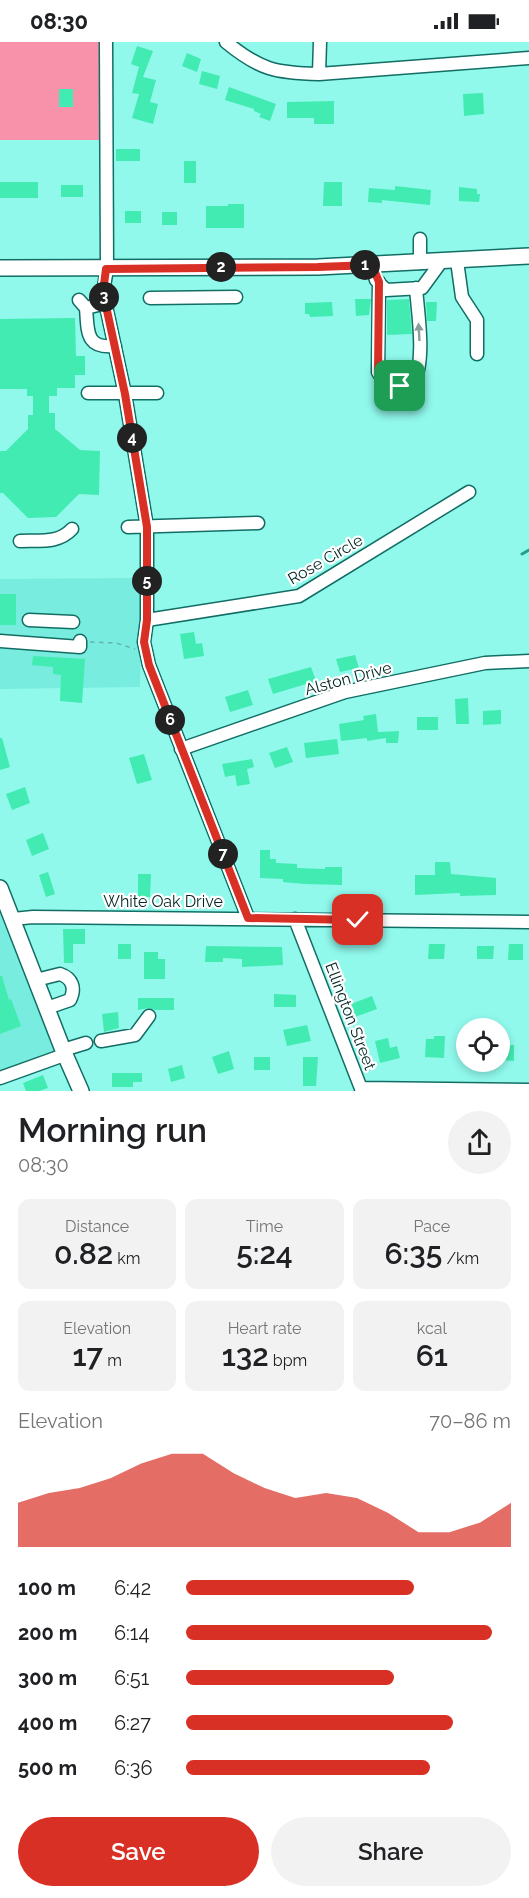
<!DOCTYPE html>
<html lang="en">
<head>
<meta charset="utf-8">
<style>
  :root { --surface:#fff; --page:#f2f2f2; --text:#202124; --muted:#757577; --accent:#d93025 }
  body { margin:0; font-family:Raleway,sans-serif; background:var(--page); color:var(--text); height:100vh; display:flex; flex-direction:column; font-size:22px; white-space:nowrap }
  * { box-sizing:border-box; margin:0 }
  p { font-size:20px; color:var(--muted) }
  .icon { flex:none; width:33px; height:33px; fill:none; stroke:currentColor; stroke-width:2; stroke-linecap:round; stroke-linejoin:round }
  .map { position:relative; height:1049px; overflow:hidden }
  .sheet { display:flex; flex-direction:column; background:var(--surface); flex:1 }
  .sheet>* { flex:none }
  .tools { position:absolute; left:456px; top:976px; display:grid; gap:12px }
  .tools a { display:grid; place-items:center; width:54px; height:54px; border-radius:50%; background:var(--surface); box-shadow:0 3px 9px #0003; font-size:30px }
  .pin { position:absolute; display:grid; place-items:center; width:51px; height:51px; color:#fff; margin:-26px; border-radius:12px; box-shadow:0 3px 9px #0006 }
  .km { position:absolute; width:30px; height:30px; margin:-15px; border-radius:50%; background:#222; color:#fff; font-size:16px; line-height:30px; text-align:center }
  .round { display:grid; place-items:center; flex:none; width:63px; height:63px; border-radius:32px; background:var(--page) }
  .head { display:flex; align-items:center; justify-content:space-between; height:102px; padding:0 18px }
  h1 { font-size:33px; font-weight:600; line-height:45px }
  .stats { display:grid; grid-template-columns:repeat(3,1fr); gap:9px; height:102px; padding:6px 18px }
  .stats div { display:grid; align-content:center; border-radius:12px; background:var(--page); text-align:center }
  .stats b { font-size:30px; font-weight:600 }
  .stats small { font-size:16px; font-weight:400 }
  .stats p { font-size:16px }
  .chart { height:168px; padding:12px 18px }
  .chart p { display:flex; justify-content:space-between }
  .chart svg { width:100%; height:108px; margin-top:6px; fill:var(--accent); opacity:.7 }
  .cta { display:flex; gap:12px; margin-top:auto; padding:12px 18px }
  .cta a { flex:1; height:69px; border-radius:36px; background:var(--accent); color:#fff; font-size:24px; font-weight:600; line-height:69px; text-align:center }
  .cta a+a { background:var(--page); color:var(--text) }
  ul { padding:0 18px; list-style:none; font-size:20px }
  li { display:grid; grid-template-columns:96px 72px 1fr; align-items:center; height:45px }
  li i { height:15px; border-radius:8px; background:var(--accent) }
  .status { display:flex; justify-content:space-between; align-items:center; height:42px; padding:0 30px; background:var(--surface); direction:ltr }
  .status svg { height:16px; fill:currentColor }
  .map>svg:first-child { display:block }
</style>
</head>
<body>
<div class="status"><b>08:30</b><svg viewBox="0 0 49 12"><path d="M0 12V9h3v3zM5 12V6h3v6zM10 12V3h3v9zM15 12V0h3v12zM26 1h20v11H26zM47 4h2v5h-2z"/></svg></div>
<div class="map">
<svg width="529" height="1049" viewBox="0 0 529 1049">
  <rect width="100%" height="100%" fill="#90f9ec"/>
  <path fill="#78ecde" d="M 142,536 L 140,645 L 0,647 L 0,537 Z
    M 0,840 L 64,1013 L 0,1039 Z"/>
  <path fill="#f792aa" d="M 0,0 L 106,0 L 107,98 L 0,98 Z"/>
  <g fill="none" stroke-linecap="round" stroke-linejoin="round">
    <path stroke="#239e92" stroke-width="3" d="M 522,512 L 529,508"/>
  </g>
  <path fill="#42ebb1" d="M 137,4 L 153,9 L 143,35 L 156,38 L 150,60 L 158,62 L 153,82 L 132,76 L 139,52 L 132,51 L 139,25 L 131,22 Z
    M 187,11 L 201,17 L 197,30 L 182,24 Z
    M 202,29 L 220,34 L 217,47 L 199,42 Z
    M 229,45 L 276,62 L 270,79 L 259,75 L 261,72 L 254,69 L 254,67 L 225,58 Z
    M 59,47 L 73,47 L 73,65 L 59,65 Z
    M 483,51 L 484,72 L 464,74 L 463,52 Z
    M 334,59 L 334,82 L 314,82 L 314,76 L 287,76 L 287,60 Z
    M 116,107 L 140,107 L 140,119 L 116,119 Z
    M 184,119 L 196,119 L 196,141 L 184,141 Z
    M 0,140 L 38,140 L 38,156 L 0,156 Z
    M 324,140 L 342,140 L 342,164 L 323,164 Z
    M 61,143 L 83,143 L 83,155 L 61,155 Z
    M 395,144 L 431,148 L 430,163 L 382,158 L 382,161 L 368,160 L 369,146 L 395,148 Z
    M 459,145 L 477,147 L 477,152 L 480,152 L 479,160 L 459,159 Z
    M 228,162 L 244,162 L 244,186 L 206,186 L 206,164 L 228,164 Z
    M 125,169 L 141,169 L 141,181 L 125,181 Z
    M 162,170 L 177,170 L 177,183 L 162,183 Z
    M 355,257 L 371,257 L 369,273 L 356,274 Z
    M 409,257 L 412,292 L 387,293 L 387,258 Z
    M 332,260 L 333,274 L 310,275 L 309,272 L 305,272 L 305,261 Z
    M 426,260 L 437,260 L 436,279 L 427,279 Z
    M 75,276 L 76,314 L 85,314 L 85,333 L 75,333 L 75,346 L 57,346 L 57,354 L 49,354 L 49,371 L 55,371 L 55,387 L 80,408 L 100,409 L 99,453 L 79,452 L 56,475 L 28,476 L 3,451 L 0,451 L 0,409 L 6,409 L 28,387 L 28,373 L 33,373 L 33,354 L 27,354 L 27,347 L 0,347 L 0,277 Z
    M 0,552 L 16,552 L 16,583 L 0,583 Z
    M 194,590 L 196,602 L 202,601 L 204,614 L 184,617 L 180,592 Z
    M 355,613 L 359,626 L 340,630 L 336,617 Z
    M 33,614 L 85,617 L 82,661 L 60,659 L 61,633 L 53,632 L 53,625 L 32,623 Z
    M 311,625 L 316,639 L 273,652 L 268,637 Z
    M 248,648 L 253,663 L 230,670 L 225,655 Z
    M 468,656 L 469,682 L 456,682 L 455,657 Z
    M 501,668 L 501,682 L 483,683 L 483,669 Z
    M 376,672 L 378,690 L 399,689 L 398,701 L 386,701 L 386,696 L 367,699 L 367,696 L 341,699 L 339,682 L 364,678 L 363,674 Z
    M 417,675 L 438,675 L 438,688 L 417,688 Z
    M 0,696 L 2,696 L 10,725 L 0,728 Z
    M 337,697 L 339,712 L 306,716 L 304,701 Z
    M 287,705 L 293,720 L 275,726 L 269,711 Z
    M 144,712 L 152,738 L 137,742 L 129,716 Z
    M 252,717 L 254,725 L 247,727 L 250,742 L 237,744 L 235,733 L 225,735 L 222,722 Z
    M 25,745 L 30,761 L 12,768 L 6,752 Z
    M 43,791 L 49,807 L 32,814 L 26,798 Z
    M 260,808 L 270,808 L 270,817 L 276,817 L 276,821 L 297,822 L 297,826 L 325,827 L 325,825 L 342,825 L 342,843 L 304,842 L 283,840 L 283,837 L 260,836 Z
    M 435,820 L 450,820 L 451,832 L 496,836 L 496,853 L 460,854 L 460,851 L 415,853 L 415,833 L 435,833 Z
    M 48,830 L 55,852 L 46,855 L 39,833 Z
    M 138,832 L 151,832 L 150,855 L 138,855 Z
    M 63,887 L 85,887 L 85,902 L 73,902 L 73,921 L 64,921 Z
    M 118,902 L 131,902 L 131,917 L 118,917 Z
    M 429,902 L 445,902 L 444,917 L 428,917 Z
    M 509,902 L 523,902 L 523,918 L 508,918 Z
    M 206,904 L 282,905 L 283,923 L 242,925 L 242,917 L 223,916 L 223,920 L 205,920 Z
    M 477,904 L 494,904 L 493,917 L 477,917 Z
    M 144,910 L 158,910 L 158,917 L 165,917 L 165,937 L 144,937 Z
    M 0,934 L 2,934 L 9,958 L 11,957 L 21,984 L 0,992 Z
    M 274,952 L 296,953 L 296,965 L 274,965 Z
    M 372,954 L 377,967 L 355,975 L 351,962 Z
    M 138,956 L 174,956 L 174,968 L 155,968 L 149,966 L 138,968 Z
    M 118,970 L 119,986 L 104,990 L 102,972 Z
    M 307,983 L 311,999 L 287,1004 L 283,988 Z
    M 434,994 L 445,994 L 444,1016 L 425,1015 L 426,997 L 434,997 Z
    M 388,996 L 390,1006 L 397,1004 L 400,1016 L 380,1021 L 375,999 Z
    M 500,1003 L 514,1003 L 514,1019 L 500,1018 Z
    M 229,1009 L 234,1027 L 218,1032 L 212,1015 Z
    M 254,1015 L 270,1015 L 270,1028 L 254,1028 Z
    M 303,1015 L 318,1015 L 316,1044 L 303,1044 Z
    M 182,1023 L 185,1036 L 171,1040 L 168,1027 Z
    M 112,1031 L 142,1031 L 142,1040 L 133,1040 L 133,1045 L 112,1045 Z
    M 43,1033 L 48,1046 L 39,1049 L 26,1049 L 23,1041 Z"/>
  <g fill="none" stroke-linecap="round" stroke-linejoin="round">
    <g stroke="#126d64" stroke-width="15">
      <path id="minor" d="M 106,0 L 107,227 L 103,250 L 125,352 L 147,485 L 147,578 L 144,600 L 149,623 L 248,876
        M 226,0 C 260,28 276,31 319,32 L 529,16
        M 319,32 L 320,0
        M 420,197 L 420,221
        M 457,219 L 462,255 L 477,278 L 477,312
        M 372,223 L 376,238 L 386,248 L 422,246 L 441,220
        M 379,240 L 378,330 L 387,343 L 400,344 L 413,342 C 426,319 418,273 416,246
        M 150,256 L 236,255
        M 79,258 L 86,266 L 106,261
        M 86,266 C 88,289 85,307 115,304
        M 88,351 L 157,351
        M 128,485 L 258,481
        M 20,499 C 40,498 58,502 72,487
        M 29,578 L 73,580
        M 147,578 L 299,554 L 469,450
        M 0,599 L 80,605 L 80,599
        M 181,707 L 345,650 L 485,621 L 529,619
        M 13,877 L 33,875 L 529,880
        M 295,877 L 362,1049
        M 36,938 L 60,932 C 72,936 76,946 70,958 L 47,966
        M 101,999 L 135,993 L 149,974
        M 63,1008 L 86,1001
        M 0,1036 L 64,1013
        M 361,1046 L 529,1048"/>
    </g>
    <g stroke="#126d64" stroke-width="18">
      <path id="major" d="M 0,226 L 318,225 L 529,214
        M 0,846 L 63,1008 L 81,1049"/>
    </g>
    <path stroke="#62b5ab" stroke-width="1.5" stroke-dasharray="4.5 4.5" stroke-linecap="butt" d="M 90,600 L 116,601 L 135,607"/>
    <use href="#minor" stroke="#fff" stroke-width="12"/>
    <use href="#major" stroke="#fff" stroke-width="15"/>
  </g>
  <defs><path id="oneway-solid" d="M-6-.8H1V-3.2L6.5 0L1 3.2V.8H-6Z" transform="scale(1.5)"/></defs>
  <use fill="#8d9d9c" href="#oneway-solid" transform="translate(419 290) rotate(-93)"/>
  <g fill="none" stroke-linecap="round" stroke-linejoin="round">
    <g stroke="#fff" stroke-width="12">
      <path id="route" d="M 358,878 L 248,876 L 149,623 L 144,600 L 147,578 L 147,485 L 125,352 L 103,250 L 106,227 L 318,225 L 372,223 L 379,240 L 378,330 L 387,343 L 400,344"/>
    </g>
    <use href="#route" stroke="#d93025" stroke-width="8"/>
  </g>
  <g text-anchor="middle" stroke-width="4.5" stroke-linejoin="round" paint-order="stroke">
    <g font-size="16" fill="#022622" stroke="#fff">
      <text transform="translate(325 517) rotate(-30)" y="6">Rose Circle</text>
      <text transform="translate(348 636) rotate(-15)" y="6">Alston Drive</text>
      <text x="163" y="865">White Oak Drive</text>
      <text transform="translate(351 974) rotate(69)" y="6">Ellington Street</text>
    </g>
  </g>
</svg>
<div class="tools">
<a><svg class="icon" aria-label="locate" viewBox="0 0 24 24"><circle cx="12" cy="12" r="6"/><path d="M12 2v4M12 18v4M2 12h4M18 12h4"/></svg></a>
</div>
<div class="pin" style="left:400px;top:344px;background:#1e9e55"><svg class="icon" aria-label="arrive" viewBox="0 0 24 24"><path d="M6 21V4h12l-3 4 3 4H6"/></svg></div>
<div class="pin" style="left:358px;top:878px;background:#d93025"><svg class="icon" aria-label="check" viewBox="0 0 24 24"><path d="M5 12l5 5 9-10"/></svg></div>
<b class="km" style="left:365px;top:223px">1</b>
<b class="km" style="left:221px;top:225px">2</b>
<b class="km" style="left:104px;top:255px">3</b>
<b class="km" style="left:132px;top:396px">4</b>
<b class="km" style="left:147px;top:539px">5</b>
<b class="km" style="left:170px;top:678px">6</b>
<b class="km" style="left:223px;top:812px">7</b>
</div>
<section class="sheet">
<div class="head"><div><h1>Morning run</h1><p>08:30</p></div><a class="round"><svg class="icon" aria-label="share" viewBox="0 0 24 24"><path d="M12 15V3M7 8l5-5 5 5M5 13v7h14v-7"/></svg></a></div>
<div class="stats">
<div><p>Distance</p><b>0.82<small> km</small></b></div>
<div><p>Time</p><b>5:24</b></div>
<div><p>Pace</p><b>6:35<small> /km</small></b></div>
</div>
<div class="stats">
<div><p>Elevation</p><b>17<small> m</small></b></div>
<div><p>Heart rate</p><b>132<small> bpm</small></b></div>
<div><p>kcal</p><b>61</b></div>
</div>
<div class="chart"><p><span>Elevation</span>70–86 m</p>
<svg viewBox="0 0 160 44" preserveAspectRatio="none"><path d="M0 44V26L10 22L20 20L30 16L40 10L50 6L60 6L70 14L80 20L90 24L100 22L110 24L120 30L130 38L140 38L150 34L160 26V44z"/></svg>
</div>
<ul>
<li><b>100 m</b>6:42<i style="width:70%"></i></li>
<li><b>200 m</b>6:14<i style="width:94%"></i></li>
<li><b>300 m</b>6:51<i style="width:64%"></i></li>
<li><b>400 m</b>6:27<i style="width:82%"></i></li>
<li><b>500 m</b>6:36<i style="width:75%"></i></li>
</ul>
<div class="cta"><a>Save</a><a>Share</a></div>
</section>
</body>
</html>
